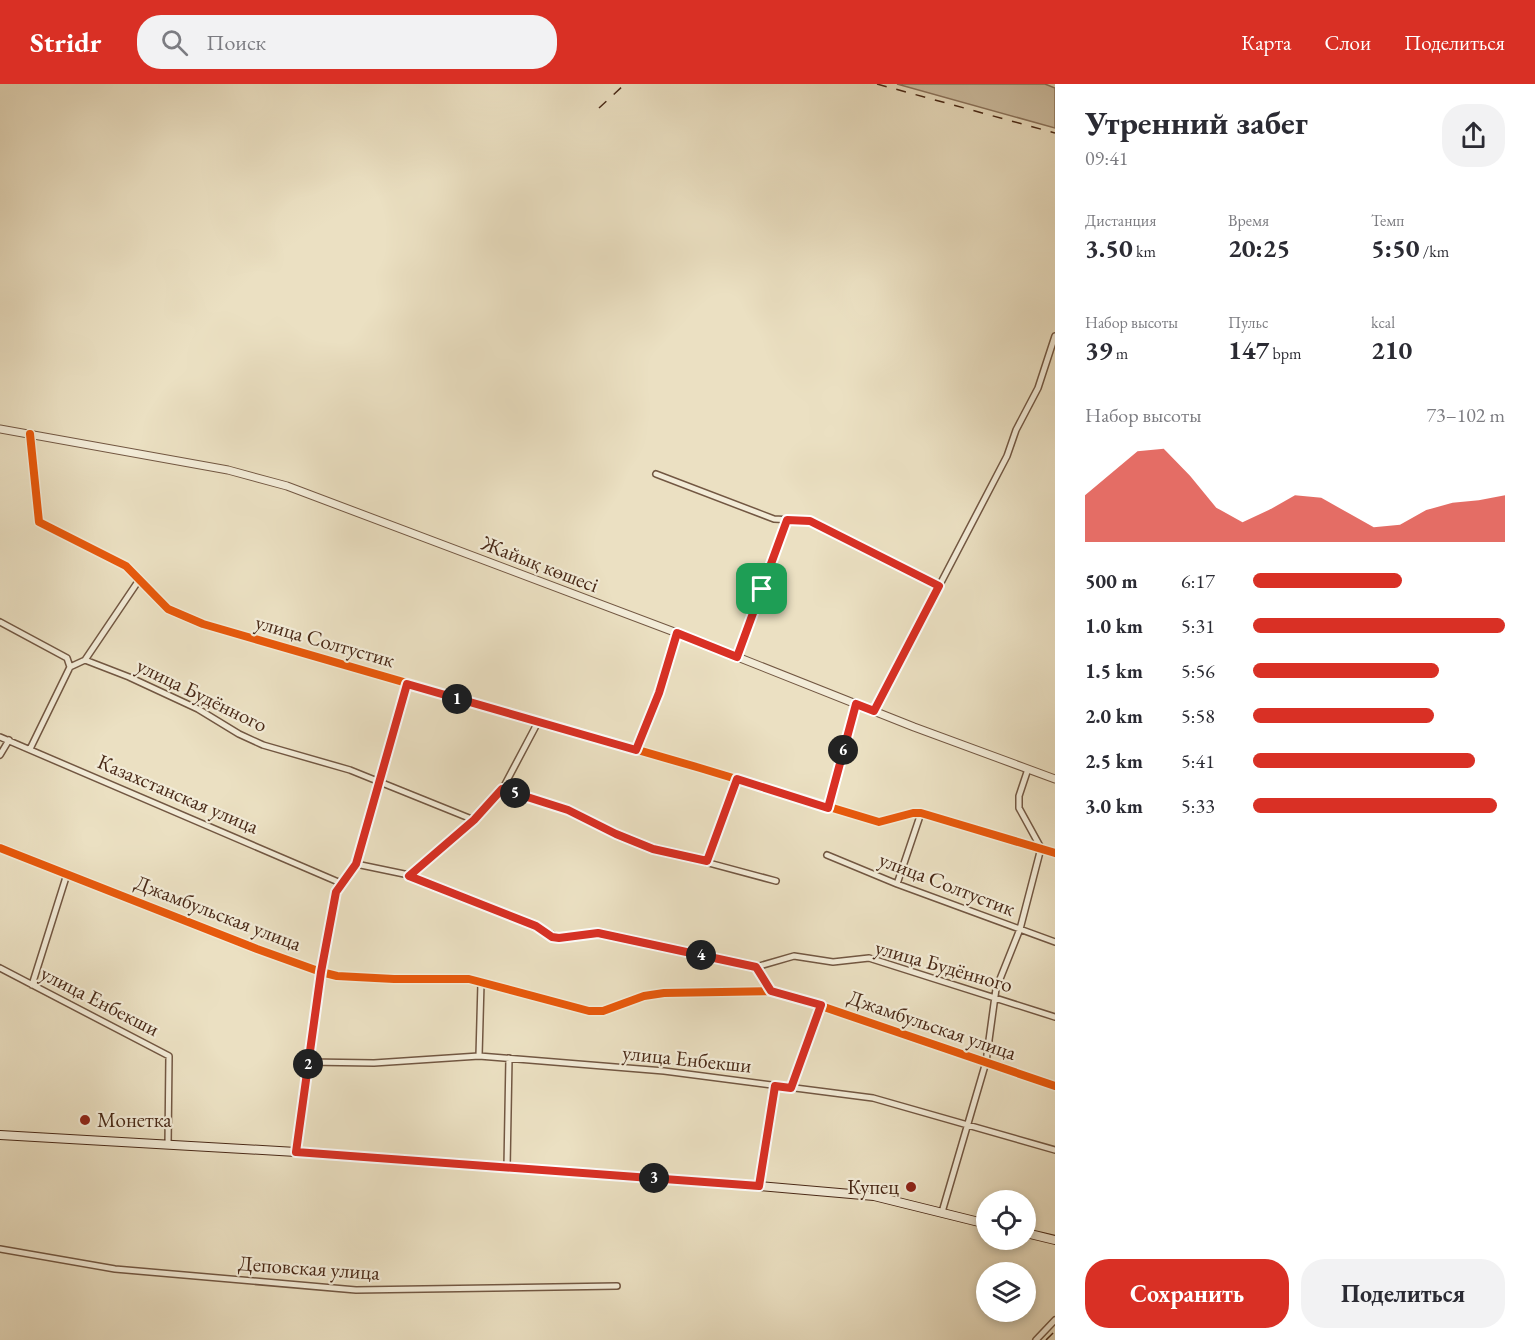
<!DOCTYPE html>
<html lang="ru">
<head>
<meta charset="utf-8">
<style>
  :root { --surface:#fff; --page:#f2f2f3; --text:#2b2b33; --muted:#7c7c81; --accent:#d93025 }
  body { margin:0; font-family:"EB Garamond",serif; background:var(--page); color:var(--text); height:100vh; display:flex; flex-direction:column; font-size:22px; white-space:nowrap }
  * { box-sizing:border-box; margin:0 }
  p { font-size:20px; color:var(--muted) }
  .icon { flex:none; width:33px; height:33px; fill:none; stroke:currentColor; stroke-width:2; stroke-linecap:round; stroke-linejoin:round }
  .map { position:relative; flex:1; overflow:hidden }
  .side { display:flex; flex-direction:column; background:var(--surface); width:480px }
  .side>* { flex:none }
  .buttons { position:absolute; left:976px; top:1106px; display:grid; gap:12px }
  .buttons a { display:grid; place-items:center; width:60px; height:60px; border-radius:50%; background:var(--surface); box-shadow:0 3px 9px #0003; font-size:30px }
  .pin { position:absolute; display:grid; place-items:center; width:51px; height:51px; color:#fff; margin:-26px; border-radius:12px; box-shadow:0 3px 9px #0006 }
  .km { position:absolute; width:30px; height:30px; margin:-15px; border-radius:50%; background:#222; color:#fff; font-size:16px; line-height:30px; text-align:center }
  .round { display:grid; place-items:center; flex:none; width:63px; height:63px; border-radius:24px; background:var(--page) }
  .head { display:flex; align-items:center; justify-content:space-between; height:102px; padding:0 30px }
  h1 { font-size:33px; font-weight:700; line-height:45px }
  .stats { display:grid; grid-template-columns:repeat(3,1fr); gap:9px; height:102px; padding:6px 30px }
  .stats div { display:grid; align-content:center }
  .stats b { font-size:26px; font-weight:700 }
  .stats small { font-size:16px; font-weight:400 }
  .stats p { font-size:16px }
  .chart { height:168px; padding:12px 30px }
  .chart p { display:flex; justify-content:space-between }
  .chart svg { width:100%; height:108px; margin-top:6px; fill:var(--accent); opacity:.7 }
  .button { display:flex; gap:12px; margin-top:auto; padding:12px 30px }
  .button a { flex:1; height:69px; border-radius:24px; background:var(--accent); color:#fff; font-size:24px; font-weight:700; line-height:69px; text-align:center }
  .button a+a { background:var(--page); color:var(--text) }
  ul { padding:0 30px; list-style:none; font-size:20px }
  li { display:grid; grid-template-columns:96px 72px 1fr; align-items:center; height:45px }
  li i { height:15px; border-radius:8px; background:var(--accent) }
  header { display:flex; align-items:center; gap:36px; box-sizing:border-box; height:84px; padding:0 30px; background:var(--accent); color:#fff }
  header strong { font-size:28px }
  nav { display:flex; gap:33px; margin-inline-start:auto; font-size:21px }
  .search { width:420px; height:54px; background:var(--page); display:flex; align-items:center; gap:15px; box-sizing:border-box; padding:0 21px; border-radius:24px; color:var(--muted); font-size:22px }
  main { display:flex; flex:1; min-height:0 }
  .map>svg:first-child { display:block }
</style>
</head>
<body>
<header>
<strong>Stridr</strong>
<div class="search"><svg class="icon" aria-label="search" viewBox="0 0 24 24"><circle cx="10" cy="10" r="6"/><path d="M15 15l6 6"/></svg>Поиск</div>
<nav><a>Карта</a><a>Слои</a><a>Поделиться</a></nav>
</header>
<main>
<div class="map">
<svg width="1055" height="1256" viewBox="0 0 1055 1256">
  <rect width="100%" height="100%" fill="#ebe0c2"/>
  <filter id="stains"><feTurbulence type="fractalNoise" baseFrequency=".00333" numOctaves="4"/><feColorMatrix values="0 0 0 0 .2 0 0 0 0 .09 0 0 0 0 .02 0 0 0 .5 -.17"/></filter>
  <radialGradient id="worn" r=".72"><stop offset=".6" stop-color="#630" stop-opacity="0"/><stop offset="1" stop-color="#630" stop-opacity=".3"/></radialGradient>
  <path fill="#cfc1a5" stroke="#8c755e" stroke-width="1.5" d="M 897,0 L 1045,0 L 1055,4 L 1055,44 Z"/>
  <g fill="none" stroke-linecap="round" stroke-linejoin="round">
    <g stroke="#725742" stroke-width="8">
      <path id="minor" d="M 30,350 L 39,438 L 126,482 L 168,525 L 203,540 L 700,684 L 879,738 L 913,729 L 921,729 L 1055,769
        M 656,390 L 774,435 L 810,437 L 939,502
        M 0,538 L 67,574 L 70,583
        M 737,573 L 787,437
        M 85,576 L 129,593 L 198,625 L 239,650 L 263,661 L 350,686 L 474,736
        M 874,627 L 1007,372 L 1016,346 L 1038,304 L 1055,252
        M 0,653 L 343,800
        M 30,665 L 70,583 L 85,576 L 139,496
        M 636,666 L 659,608 L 677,549
        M 0,671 L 9,656
        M 502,706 L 568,726 L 616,750 L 653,764 L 776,797
        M 828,724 L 857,620
        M 0,764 L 257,865 L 321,888 L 337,892 L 394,895 L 469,895 L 589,927 L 603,927 L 644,912 L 664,909 L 771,907 L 821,922 L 1055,1002
        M 827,771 L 897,800 L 1055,858
        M 707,777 L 737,695
        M 356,780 L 409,791 L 474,736 L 502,706 L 538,638
        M 409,791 L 536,842 L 559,854 L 598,849 L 756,883 L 794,872 L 833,878 L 869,874 L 1055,933
        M 897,800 L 921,729
        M 756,883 L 771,907
        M 0,884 L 169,972 L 168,1061
        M 32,901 L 67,790
        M 479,972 L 481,899
        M 309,978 L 374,979 L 479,972 L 664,987 L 873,1014 L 1055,1066
        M 791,1004 L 821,922
        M 296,1068 L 321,888 L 336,808 L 356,780 L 407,600
        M 507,1083 L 509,974
        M 759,1102 L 775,1002
        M 942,1128 L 986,978 L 996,905 L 1020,845 L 1041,764 L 1019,724 L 1019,712 L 1028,685
        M 0,1165 L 115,1185 L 356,1206 L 617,1202
        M 1036,1256 L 1055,1236"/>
    </g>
    <g stroke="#725742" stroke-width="9">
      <path id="tertiary" d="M 0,345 L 228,386 L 287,402 L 677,549 L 914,643 L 1055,695"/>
    </g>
    <g stroke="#492917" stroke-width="10">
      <path id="secondary" d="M 0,1051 L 296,1068 L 759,1102 L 874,1112 L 987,1140
        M 1026,1149 L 1055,1156"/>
    </g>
    <use href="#minor" stroke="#f2ebd7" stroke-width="5"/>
    <use href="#tertiary" stroke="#f2ebd7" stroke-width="7"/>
    <use href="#secondary" stroke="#f2ebd7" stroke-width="8"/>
    <path stroke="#492917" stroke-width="1.5" stroke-dasharray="10 10" stroke-linecap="butt" d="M 877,0 L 1055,49
      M 599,24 L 625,0
      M 1046,1256 L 1055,1247"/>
    <g stroke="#f2ebd7" stroke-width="11">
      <path id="cycleway" d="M 30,350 L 39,438 L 126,482 L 168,525 L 203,540 L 700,684 L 879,738 L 913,729 L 921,729 L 1055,769
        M 0,764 L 257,865 L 321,888 L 337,892 L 394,895 L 469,895 L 589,927 L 603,927 L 644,912 L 664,909 L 771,907 L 821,922 L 1055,1002"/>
    </g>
    <use href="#cycleway" stroke="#e8590c" stroke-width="8"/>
  </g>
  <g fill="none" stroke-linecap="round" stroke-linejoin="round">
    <g stroke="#fff" stroke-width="12">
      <path id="route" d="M 787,436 L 810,437 L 939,502 L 874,627 L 856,620 L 828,724 L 737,695 L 707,777 L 653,765 L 616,750 L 568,726 L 502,705 L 474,736 L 409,792 L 536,842 L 552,853 L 559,854 L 598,849 L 756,883 L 771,907 L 821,921 L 791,1004 L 775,1002 L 759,1102 L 296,1068 L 321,888 L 336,808 L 356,780 L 407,600 L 636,666 L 659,609 L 677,549 L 737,573 Z"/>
    </g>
    <use href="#route" stroke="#d93025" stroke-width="8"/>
  </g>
  <g fill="#8f2418" stroke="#f2ebd7" stroke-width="2">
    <circle cx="85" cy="1036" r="6"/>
    <circle cx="911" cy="1103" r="6"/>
  </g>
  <g text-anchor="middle" stroke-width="4.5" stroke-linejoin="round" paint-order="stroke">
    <g font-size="21" fill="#492917" stroke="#f2ebd7">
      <text transform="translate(540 480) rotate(21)" y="7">Жайық көшесі</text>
      <text transform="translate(325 557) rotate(16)" y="7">улица Солтустик</text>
      <text transform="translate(202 611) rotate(26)" y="7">улица Будённого</text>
      <text transform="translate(178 710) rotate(23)" y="7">Казахстанская улица</text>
      <text transform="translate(947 800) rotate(21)" y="7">улица Солтустик</text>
      <text transform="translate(218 829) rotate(21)" y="7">Джамбульская улица</text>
      <text transform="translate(944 882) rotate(16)" y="7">улица Будённого</text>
      <text transform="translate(100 917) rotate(27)" y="7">улица Енбекши</text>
      <text transform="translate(932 941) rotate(19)" y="7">Джамбульская улица</text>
      <text transform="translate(687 975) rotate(6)" y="7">улица Енбекши</text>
      <text transform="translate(309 1184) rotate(4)" y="7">Деповская улица</text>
    </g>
    <g font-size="21" fill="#492917" stroke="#f2ebd7" text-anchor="start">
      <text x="97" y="1043">Монетка</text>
      <text x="899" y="1110" text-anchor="end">Купец</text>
    </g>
  </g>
  <rect width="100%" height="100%" filter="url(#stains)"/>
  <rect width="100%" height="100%" fill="url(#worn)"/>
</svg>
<div class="buttons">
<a><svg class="icon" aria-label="locate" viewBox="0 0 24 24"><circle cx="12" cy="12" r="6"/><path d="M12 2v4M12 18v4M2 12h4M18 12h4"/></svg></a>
<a><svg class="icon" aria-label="layers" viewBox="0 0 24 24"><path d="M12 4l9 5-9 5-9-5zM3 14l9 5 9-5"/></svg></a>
</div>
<div class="pin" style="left:762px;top:505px;background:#1e9e55"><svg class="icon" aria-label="arrive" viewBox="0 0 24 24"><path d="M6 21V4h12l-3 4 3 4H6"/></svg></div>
<b class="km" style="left:457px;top:615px">1</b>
<b class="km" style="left:308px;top:980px">2</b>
<b class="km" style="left:654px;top:1094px">3</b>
<b class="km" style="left:701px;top:871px">4</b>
<b class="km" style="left:515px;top:709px">5</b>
<b class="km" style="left:843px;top:666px">6</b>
</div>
<section class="side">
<div class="head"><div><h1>Утренний забег</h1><p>09:41</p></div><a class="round"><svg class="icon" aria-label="share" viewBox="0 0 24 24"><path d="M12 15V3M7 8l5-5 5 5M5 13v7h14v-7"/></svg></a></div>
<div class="stats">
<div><p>Дистанция</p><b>3.50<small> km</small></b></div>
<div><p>Время</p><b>20:25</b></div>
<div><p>Темп</p><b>5:50<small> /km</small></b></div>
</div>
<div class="stats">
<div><p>Набор высоты</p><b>39<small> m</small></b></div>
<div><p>Пульс</p><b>147<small> bpm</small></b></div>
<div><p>kcal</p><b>210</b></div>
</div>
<div class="chart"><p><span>Набор высоты</span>73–102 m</p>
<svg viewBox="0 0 160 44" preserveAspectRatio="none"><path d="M0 44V25L10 16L20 7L30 6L40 17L50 30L60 36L70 31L80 25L90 26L100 32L110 38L120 37L130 31L140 28L150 27L160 25V44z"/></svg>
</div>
<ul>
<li><b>500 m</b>6:17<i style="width:59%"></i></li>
<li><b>1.0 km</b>5:31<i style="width:100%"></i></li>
<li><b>1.5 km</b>5:56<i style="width:74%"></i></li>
<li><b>2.0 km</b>5:58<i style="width:72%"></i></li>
<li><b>2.5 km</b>5:41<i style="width:88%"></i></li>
<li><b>3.0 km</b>5:33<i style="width:97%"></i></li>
</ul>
<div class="button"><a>Сохранить</a><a>Поделиться</a></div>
</section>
</main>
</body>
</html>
